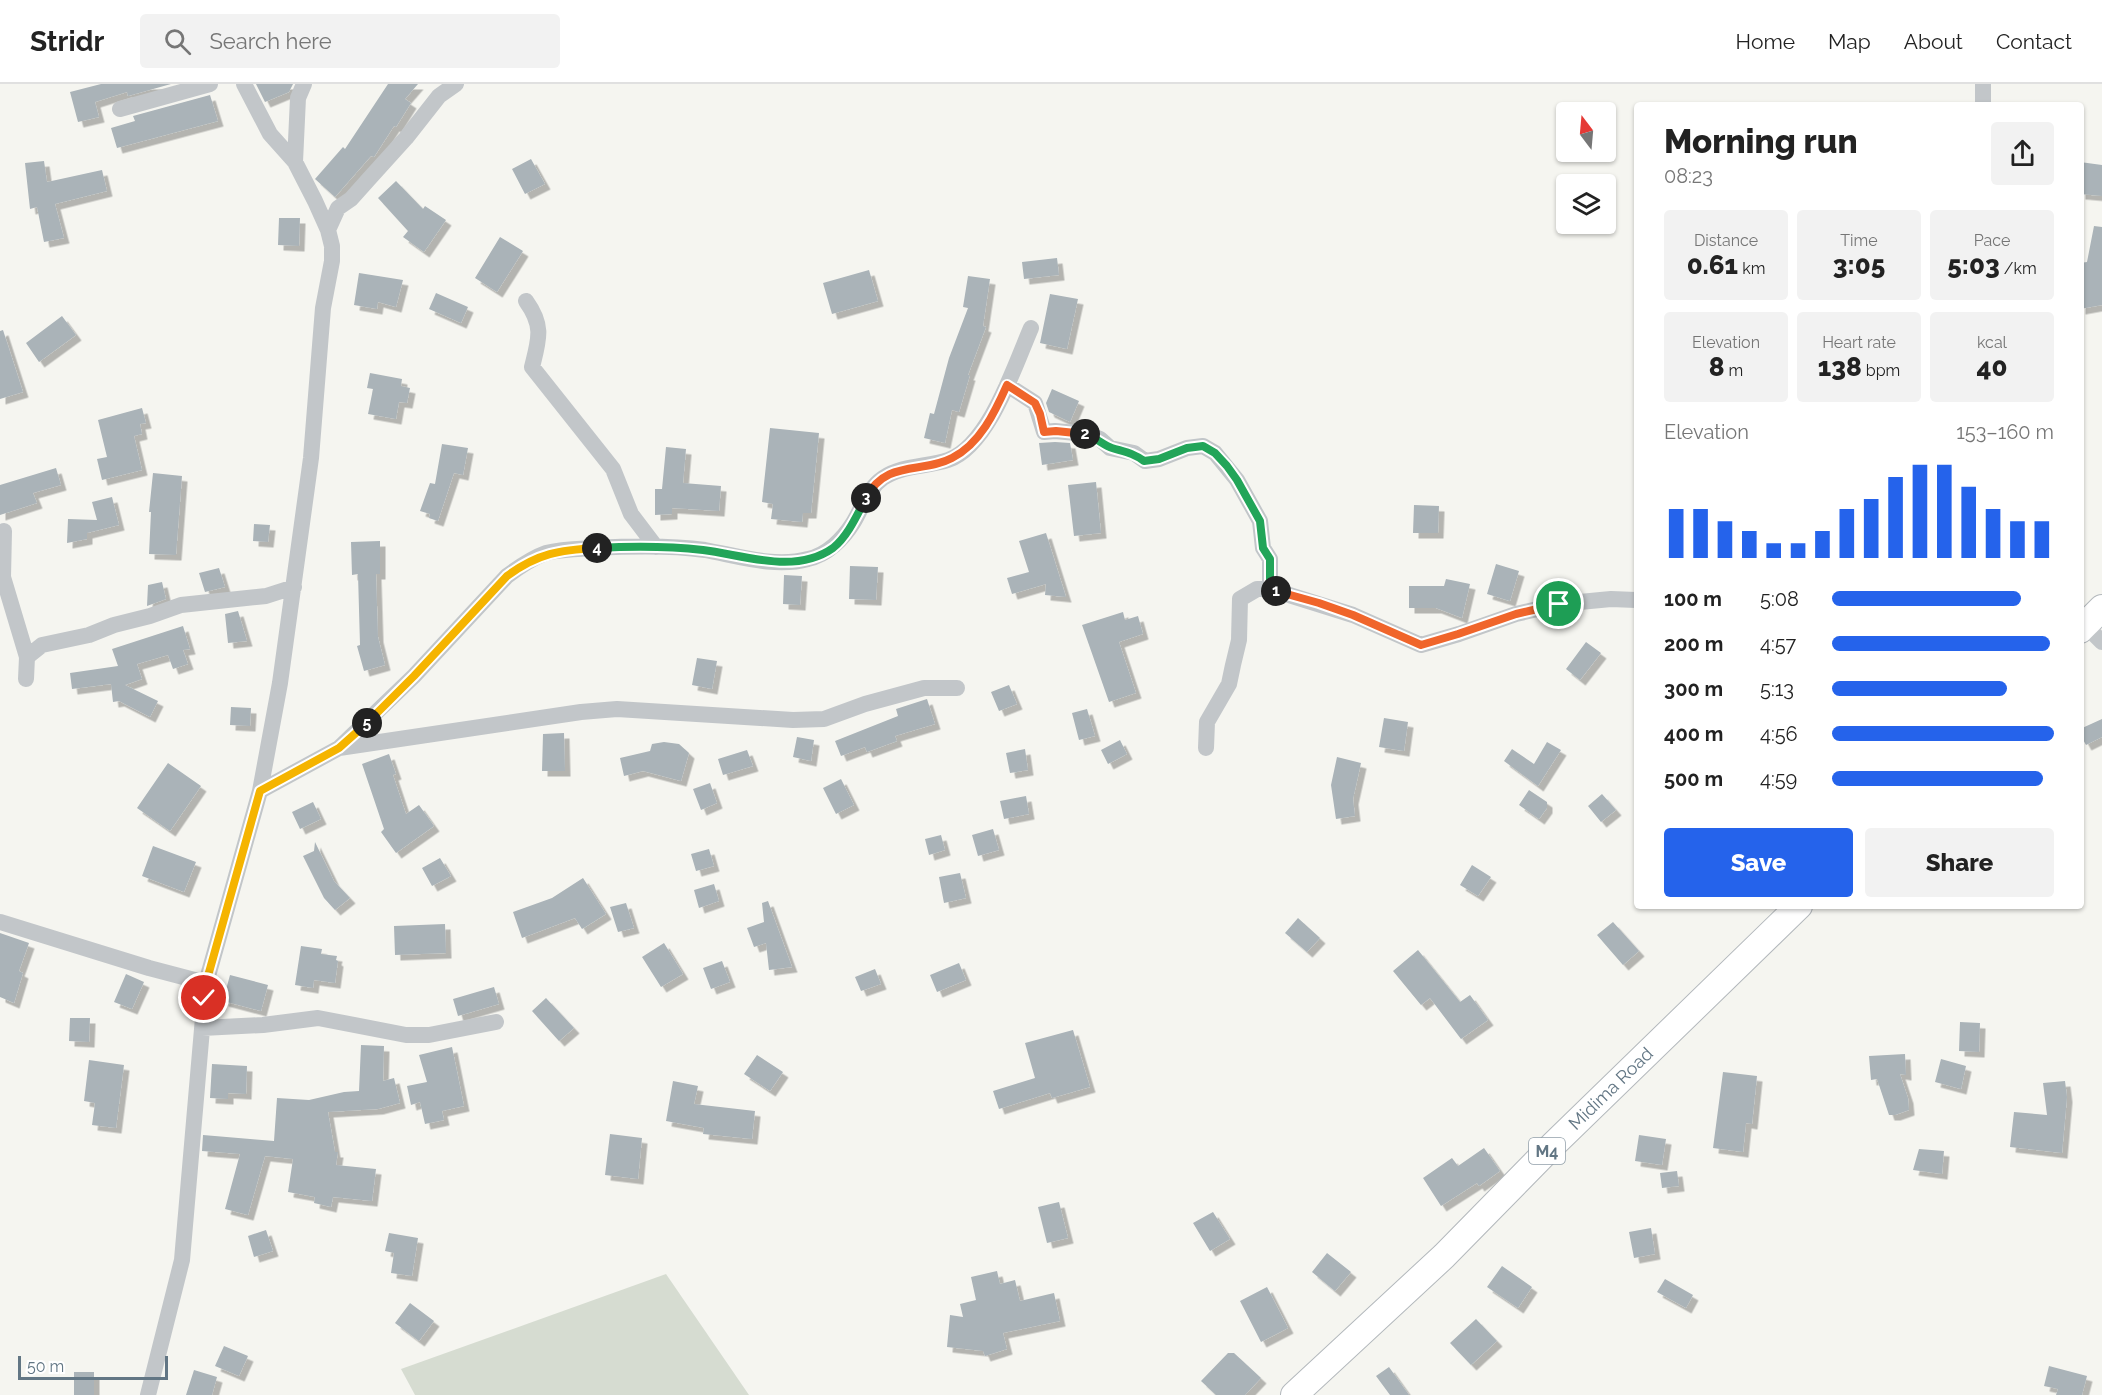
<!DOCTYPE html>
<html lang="en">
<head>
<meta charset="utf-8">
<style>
  :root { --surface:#fff; --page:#f2f2f2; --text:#222; --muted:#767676; --line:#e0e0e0; --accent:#2563eb }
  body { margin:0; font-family:Raleway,sans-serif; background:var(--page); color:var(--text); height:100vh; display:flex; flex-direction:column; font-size:22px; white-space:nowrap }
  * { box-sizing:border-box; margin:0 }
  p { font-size:20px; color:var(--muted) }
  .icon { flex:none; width:33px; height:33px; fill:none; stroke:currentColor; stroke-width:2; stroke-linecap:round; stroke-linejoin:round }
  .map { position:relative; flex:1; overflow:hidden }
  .panel { position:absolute; left:1634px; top:18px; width:450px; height:807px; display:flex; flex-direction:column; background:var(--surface); border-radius:6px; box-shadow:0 2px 4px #0004 }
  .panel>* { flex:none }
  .needle { width:39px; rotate:344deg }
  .tools { position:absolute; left:1556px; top:18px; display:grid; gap:12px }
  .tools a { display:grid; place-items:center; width:60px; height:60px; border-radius:6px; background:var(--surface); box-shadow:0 2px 4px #0004; font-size:30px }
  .scale { position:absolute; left:18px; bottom:15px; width:150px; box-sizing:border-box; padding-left:6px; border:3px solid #627684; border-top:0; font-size:16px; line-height:21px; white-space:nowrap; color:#627684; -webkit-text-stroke:4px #fff; paint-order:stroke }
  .pin { position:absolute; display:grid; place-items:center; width:51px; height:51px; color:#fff; margin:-26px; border:3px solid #fff; border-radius:50%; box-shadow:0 2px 6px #0007 }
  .km { position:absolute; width:30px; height:30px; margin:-15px; border-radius:50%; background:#222; color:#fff; font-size:16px; line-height:30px; text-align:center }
  .round { display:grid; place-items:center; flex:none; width:63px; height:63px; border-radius:6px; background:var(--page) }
  .headline { display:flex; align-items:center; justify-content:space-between; height:102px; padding:0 30px }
  h1 { font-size:33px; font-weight:800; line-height:45px }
  .figures { display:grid; grid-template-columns:repeat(3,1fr); gap:9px; height:102px; padding:6px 30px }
  .figures div { display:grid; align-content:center; border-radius:6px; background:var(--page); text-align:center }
  .figures b { font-size:26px; font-weight:800 }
  .figures small { font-size:16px; font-weight:400 }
  .figures p { font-size:16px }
  .chart { height:168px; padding:12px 30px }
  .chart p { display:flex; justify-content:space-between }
  .chart svg { width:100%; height:108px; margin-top:6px; stroke:var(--accent); stroke-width:6 }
  .button { display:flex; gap:12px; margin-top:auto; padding:12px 30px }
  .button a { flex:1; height:69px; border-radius:6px; background:var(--accent); color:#fff; font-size:24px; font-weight:800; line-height:69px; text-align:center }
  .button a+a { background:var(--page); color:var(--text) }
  ul { padding:0 30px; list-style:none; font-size:20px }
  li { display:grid; grid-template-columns:96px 72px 1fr; align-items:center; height:45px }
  li i { height:15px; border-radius:8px; background:var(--accent) }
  header { display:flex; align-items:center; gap:36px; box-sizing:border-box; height:84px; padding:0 30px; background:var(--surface); border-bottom:2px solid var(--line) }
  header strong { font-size:28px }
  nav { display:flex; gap:33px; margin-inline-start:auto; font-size:21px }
  .search { width:420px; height:54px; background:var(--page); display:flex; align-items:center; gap:15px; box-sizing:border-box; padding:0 21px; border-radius:6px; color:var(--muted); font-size:22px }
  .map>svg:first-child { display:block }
</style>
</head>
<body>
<header>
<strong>Stridr</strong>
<div class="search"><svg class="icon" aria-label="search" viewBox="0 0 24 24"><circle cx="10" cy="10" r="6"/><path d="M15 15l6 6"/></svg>Search here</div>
<nav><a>Home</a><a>Map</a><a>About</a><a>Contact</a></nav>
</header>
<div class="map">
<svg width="2102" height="1311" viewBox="0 0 2102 1311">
  <defs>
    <filter id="shadow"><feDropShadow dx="5.5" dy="5.5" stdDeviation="0" flood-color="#0004"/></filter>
  </defs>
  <rect width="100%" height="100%" fill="#f5f5f0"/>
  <path fill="#d6dcd1" d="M 666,1190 L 749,1311 L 415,1311 L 401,1285 Z"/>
  <path fill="#aab3b8" filter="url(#shadow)" d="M 101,0 L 171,0 L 128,12 L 127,8 L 95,18 L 99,33 L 78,38 L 70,8 Z
    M 256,0 L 293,0 L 289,8 L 265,18 Z
    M 388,0 L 418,0 L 405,15 L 411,19 L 396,43 L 394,42 L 374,73 L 371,72 L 335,113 L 315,95 L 343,63 L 345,65 Z
    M 210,11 L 218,37 L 117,64 L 111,44 L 135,37 L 133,32 Z
    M 531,75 L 545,100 L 525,110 L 512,85 Z
    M 44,77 L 47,98 L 102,86 L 107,107 L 55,120 L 64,154 L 44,158 L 37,123 L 30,125 L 25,79 Z
    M 2080,78 L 2102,81 L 2102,112 L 2080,110 Z
    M 396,97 L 423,125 L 425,122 L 446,136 L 424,168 L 403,153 L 408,147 L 378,114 Z
    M 279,134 L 300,134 L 299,162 L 278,161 Z
    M 2094,142 L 2102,143 L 2102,221 L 2080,225 L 2080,179 L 2087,178 Z
    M 500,153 L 523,167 L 497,208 L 475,194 Z
    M 1057,174 L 1059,191 L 1024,195 L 1022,178 Z
    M 869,186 L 878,217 L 832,230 L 823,199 Z
    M 359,189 L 403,196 L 396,223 L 378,218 L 377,225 L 354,221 Z
    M 968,192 L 990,195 L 983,242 L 986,243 L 968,291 L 970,291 L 959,328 L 952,326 L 945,359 L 924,354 L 930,329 L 934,330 L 949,274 L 968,224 L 963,223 Z
    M 436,209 L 468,223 L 461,239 L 429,225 Z
    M 1050,210 L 1078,215 L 1067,265 L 1040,259 Z
    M 62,232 L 76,251 L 39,278 L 26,259 Z
    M 3,246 L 23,308 L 0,315 L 0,247 Z
    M 370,289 L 402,295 L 401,302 L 410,304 L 407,319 L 399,318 L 396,335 L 368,330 L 373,305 L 367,304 Z
    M 1052,305 L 1079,317 L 1070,338 L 1049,328 L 1046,319 Z
    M 142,324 L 146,339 L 140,340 L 142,350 L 134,352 L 142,386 L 102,396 L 97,375 L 107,373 L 98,336 Z
    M 770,344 L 819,349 L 811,429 L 803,429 L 802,438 L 771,435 L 773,420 L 762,418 Z
    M 1055,358 L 1070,359 L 1073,376 L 1042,381 L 1039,359 Z
    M 442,360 L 468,364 L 463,391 L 454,389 L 438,437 L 429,434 L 430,430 L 420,427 L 430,399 L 435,400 Z
    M 666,363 L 686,365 L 683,399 L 721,402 L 719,427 L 672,424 L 672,430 L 655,431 L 655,405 L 662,405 Z
    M 56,384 L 61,401 L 33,409 L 37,419 L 0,431 L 0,401 Z
    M 153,389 L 182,392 L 176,471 L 149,470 L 151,428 L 149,428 Z
    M 1096,398 L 1101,449 L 1074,452 L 1068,401 Z
    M 112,413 L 119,441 L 87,449 L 87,455 L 67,459 L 68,435 L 97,436 L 92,418 Z
    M 1414,421 L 1439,422 L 1438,449 L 1413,449 Z
    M 254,440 L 270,441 L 268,458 L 253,457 Z
    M 1046,449 L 1066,513 L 1045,511 L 1046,500 L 1012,510 L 1007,494 L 1029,488 L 1019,457 Z
    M 380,457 L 380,490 L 376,490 L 378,553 L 385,581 L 364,587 L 357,562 L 360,561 L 358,490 L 352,491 L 351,458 Z
    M 1496,480 L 1519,487 L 1510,517 L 1487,510 Z
    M 850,482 L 878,483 L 876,516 L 849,515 Z
    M 219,484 L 225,503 L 205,508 L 199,489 Z
    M 784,491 L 802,492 L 800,521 L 783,520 Z
    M 1446,495 L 1470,500 L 1462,534 L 1436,524 L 1409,524 L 1409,502 L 1444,502 Z
    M 162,498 L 166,515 L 147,522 L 148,501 Z
    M 238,527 L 247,557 L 228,559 L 225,530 Z
    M 1123,528 L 1125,536 L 1138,532 L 1143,550 L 1119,558 L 1136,609 L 1109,618 L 1082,541 Z
    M 183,542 L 190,565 L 183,566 L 188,580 L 173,585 L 168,571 L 137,580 L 142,595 L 125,601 L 158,617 L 150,633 L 119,617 L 113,618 L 111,600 L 72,605 L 70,589 L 118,582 L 112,565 Z
    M 1586,558 L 1601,569 L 1580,596 L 1566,585 Z
    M 697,574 L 717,577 L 712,605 L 692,601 Z
    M 1009,601 L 1017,620 L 999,627 L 991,608 Z
    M 927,615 L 935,640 L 895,652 L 897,657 L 867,668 L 865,663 L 841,672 L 835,657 L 898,632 L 896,625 Z
    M 231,623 L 251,624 L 250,642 L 230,641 Z
    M 1087,625 L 1095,652 L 1079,656 L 1072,629 Z
    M 1384,634 L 1408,638 L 1404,667 L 1379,663 Z
    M 2102,635 L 2102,653 L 2086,661 L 2080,650 L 2080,645 Z
    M 564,649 L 565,687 L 542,687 L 543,650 Z
    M 797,653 L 814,656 L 811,677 L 793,673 Z
    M 1120,656 L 1127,670 L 1108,680 L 1101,666 Z
    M 664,658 L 679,660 L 689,669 L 681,697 L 643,687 L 624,692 L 620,674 L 650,667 L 652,660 Z
    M 1547,658 L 1561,666 L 1538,702 L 1504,677 L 1512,665 L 1534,680 Z
    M 1025,665 L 1028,686 L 1010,689 L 1006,669 Z
    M 747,666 L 753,682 L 723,691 L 718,675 Z
    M 389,670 L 396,690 L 393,691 L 406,730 L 419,721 L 434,742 L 396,769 L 381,748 L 384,745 L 362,680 Z
    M 1337,673 L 1361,679 L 1353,715 L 1355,732 L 1336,735 L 1331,701 Z
    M 168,679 L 201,702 L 170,747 L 137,724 Z
    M 841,695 L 854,721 L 836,730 L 823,704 Z
    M 710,699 L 717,719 L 701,726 L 693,705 Z
    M 1529,706 L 1547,718 L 1547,724 L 1539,735 L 1519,721 Z
    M 1602,710 L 1616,726 L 1601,738 L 1588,722 Z
    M 1026,712 L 1029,730 L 1004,735 L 1000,717 Z
    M 313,718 L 321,735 L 300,745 L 292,728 Z
    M 993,745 L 999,766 L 978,772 L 972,751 Z
    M 941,751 L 945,766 L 929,771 L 925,755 Z
    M 315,758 L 334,797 L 350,814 L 335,826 L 324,814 L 303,772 L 314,767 Z
    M 153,762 L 196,778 L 184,808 L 142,792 Z
    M 709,765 L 714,782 L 696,787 L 691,770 Z
    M 440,774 L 451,792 L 432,802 L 422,784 Z
    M 1472,781 L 1491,793 L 1478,812 L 1460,801 Z
    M 960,789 L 966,814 L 944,819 L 939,793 Z
    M 583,794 L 606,830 L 582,845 L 575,834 L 522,854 L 513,828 L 552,814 Z
    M 714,800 L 719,817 L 699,824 L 694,806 Z
    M 768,817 L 781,853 L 792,883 L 769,886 L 766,859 L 754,863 L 747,844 L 764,838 L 762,819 Z
    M 626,819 L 634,844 L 618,848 L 610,823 Z
    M 1298,834 L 1320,854 L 1307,868 L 1285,849 Z
    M 1613,838 L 1639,867 L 1623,881 L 1597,851 Z
    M 445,840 L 446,869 L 395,871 L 394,842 Z
    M 0,849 L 29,859 L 19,887 L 23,889 L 14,919 L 0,913 Z
    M 664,859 L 683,890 L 661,903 L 642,873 Z
    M 301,862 L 322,865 L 321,870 L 337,872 L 336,876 L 338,877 L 335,899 L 314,896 L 313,904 L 295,901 Z
    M 1418,866 L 1460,918 L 1470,911 L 1488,936 L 1461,955 L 1430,914 L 1421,921 L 1393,887 Z
    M 722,877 L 730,898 L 711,905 L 703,884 Z
    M 959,879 L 966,896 L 937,908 L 930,891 Z
    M 875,885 L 881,900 L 861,907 L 855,893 Z
    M 126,890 L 144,898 L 132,925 L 114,918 Z
    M 230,891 L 268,901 L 261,927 L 223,917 Z
    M 494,903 L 499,920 L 458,932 L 453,915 Z
    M 546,914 L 574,944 L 559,957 L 532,927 Z
    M 70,934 L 90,934 L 89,958 L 69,957 Z
    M 1960,938 L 1980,939 L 1979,968 L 1959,967 Z
    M 1073,946 L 1090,1003 L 1052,1014 L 1050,1009 L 999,1025 L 993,1007 L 1035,994 L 1025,959 Z
    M 361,961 L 384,962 L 383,997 L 394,994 L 400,1019 L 378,1025 L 328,1028 L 335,1068 L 338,1068 L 336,1081 L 376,1085 L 372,1117 L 333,1113 L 331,1123 L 314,1119 L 315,1113 L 288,1108 L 293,1075 L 265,1072 L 248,1131 L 225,1125 L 240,1070 L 202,1067 L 203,1051 L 274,1057 L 277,1014 L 309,1016 L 344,1008 L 359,1007 Z
    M 452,963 L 464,1022 L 442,1027 L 444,1036 L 425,1040 L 420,1018 L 411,1021 L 407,1002 L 427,998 L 419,971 Z
    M 1905,970 L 1906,991 L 1900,990 L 1908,1014 L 1909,1026 L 1895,1031 L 1889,1031 L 1877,995 L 1871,996 L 1869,972 Z
    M 757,971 L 783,988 L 770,1007 L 744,990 Z
    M 1941,975 L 1966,982 L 1961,1005 L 1935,998 Z
    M 89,976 L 124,981 L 116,1044 L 92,1041 L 95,1019 L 84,1017 Z
    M 212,980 L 247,982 L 246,1010 L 228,1009 L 228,1015 L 210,1014 Z
    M 1723,988 L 1757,992 L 1752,1040 L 1746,1039 L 1743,1068 L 1713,1064 Z
    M 673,997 L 698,1002 L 694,1020 L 755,1027 L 752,1055 L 703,1050 L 704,1044 L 666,1037 Z
    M 2065,997 L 2067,1013 L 2062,1069 L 2010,1063 L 2014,1028 L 2047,1031 L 2043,999 Z
    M 610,1050 L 642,1054 L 638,1095 L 605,1091 Z
    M 1639,1051 L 1666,1055 L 1662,1081 L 1635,1077 Z
    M 1484,1064 L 1500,1087 L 1479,1102 L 1477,1099 L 1441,1122 L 1423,1094 L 1452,1074 L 1458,1082 Z
    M 1919,1065 L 1944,1067 L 1942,1090 L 1913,1086 Z
    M 1677,1087 L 1679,1102 L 1662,1104 L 1660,1089 Z
    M 1059,1118 L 1068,1154 L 1047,1159 L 1038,1123 Z
    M 1213,1128 L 1230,1155 L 1210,1167 L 1193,1139 Z
    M 1651,1144 L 1655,1170 L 1634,1174 L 1629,1148 Z
    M 266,1146 L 273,1167 L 254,1173 L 248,1152 Z
    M 389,1149 L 418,1154 L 412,1192 L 391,1189 L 394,1169 L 385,1167 Z
    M 1327,1169 L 1351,1188 L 1335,1207 L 1312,1188 Z
    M 1502,1182 L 1532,1203 L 1518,1224 L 1487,1203 Z
    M 997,1187 L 1000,1200 L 1015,1196 L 1020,1217 L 1054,1209 L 1060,1237 L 1003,1249 L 1007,1265 L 985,1272 L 983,1267 L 947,1263 L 950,1231 L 963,1233 L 960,1220 L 976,1216 L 971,1193 Z
    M 1665,1195 L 1693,1211 L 1686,1224 L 1657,1208 Z
    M 1267,1203 L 1288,1244 L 1261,1258 L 1240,1217 Z
    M 410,1219 L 434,1237 L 419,1257 L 395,1239 Z
    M 1476,1235 L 1497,1257 L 1471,1281 L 1450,1259 Z
    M 224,1262 L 248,1272 L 239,1292 L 215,1282 Z
    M 1228,1269 L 1234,1269 L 1261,1294 L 1245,1311 L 1216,1311 L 1201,1297 Z
    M 2049,1282 L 2087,1292 L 2082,1311 L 2056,1311 L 2058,1305 L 2044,1302 Z
    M 1389,1283 L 1409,1311 L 1390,1311 L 1376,1292 Z
    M 194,1286 L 217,1293 L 212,1311 L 186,1311 Z
    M 74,1288 L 94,1288 L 94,1311 L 74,1311 Z"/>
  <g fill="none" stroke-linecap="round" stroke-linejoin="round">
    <g stroke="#b3b8bc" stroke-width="28">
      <g id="primary">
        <path d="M 2080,546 L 2102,524"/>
        <path id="s1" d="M 1294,1311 L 1444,1172 L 1553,1061 L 1799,822"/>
      </g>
    </g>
    <path stroke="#c2c6c9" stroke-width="16" d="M 1983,0 L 1983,21
      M 120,25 L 210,0
      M 295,78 L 298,14 L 304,0
      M 328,146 L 338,124 L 351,115 L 368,96 L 406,54 L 439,12 L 456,0
      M 526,217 C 544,242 539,255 532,283 L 613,385 L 631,430 L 656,463
      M 1007,301 L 1035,319 L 1044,348 L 1055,347 L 1087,350 L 1100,355 L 1110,364 L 1134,369 L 1145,377 L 1159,375 L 1187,364 L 1203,362 L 1215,369 L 1237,396 L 1260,437 L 1263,464 L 1270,475 L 1270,505
      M 4,447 L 3,493 L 27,573
      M 2085,541 L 2102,558
      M 26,595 L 27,573 L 42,561 L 89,551 L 114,541 L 150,532 L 181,521 L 266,512 L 294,503
      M 339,664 L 581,628 L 617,625 L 793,636 L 824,635 L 865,620 L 924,604 L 957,604
      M 1206,664 L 1207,638 L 1229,600 L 1233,581 L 1239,556 L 1240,515 L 1257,505 L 1270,505 L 1353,531 L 1421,561 L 1459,550 L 1516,530 L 1559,520 L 1611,515 L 1636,516
      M 260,707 L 339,664 L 414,592 L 507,492 C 519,483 532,474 546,469 C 562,465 580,465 596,464 C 632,462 669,461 705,466 C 738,472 775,484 808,475 C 827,471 843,455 853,439 C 863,423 867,405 883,394 C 902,381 927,383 948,376 C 989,362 1015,281 1031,244
      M 0,838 L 149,884 L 206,899
      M 202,944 L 263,941 L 318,934 L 406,951 L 429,951 L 496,938
      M 148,1311 L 182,1176 L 206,899 L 260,707 L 280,599 L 311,374 L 323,224 L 332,177 L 332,162 L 328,146 L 315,117 L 295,78 L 270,50 L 244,0"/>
    <use href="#primary" stroke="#fff" stroke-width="26"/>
  </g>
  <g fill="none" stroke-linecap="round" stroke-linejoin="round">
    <g stroke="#fff" stroke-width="12">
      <path id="split-1" d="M 1276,507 L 1319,519 L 1353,531 L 1421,561 L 1458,550 L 1516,530 L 1559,520"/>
    </g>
    <g stroke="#fff" stroke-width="12">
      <path id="split-2" d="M 1085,350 C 1095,353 1105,362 1112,364 C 1125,368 1133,369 1144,377 L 1159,375 L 1187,364 L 1203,362 L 1215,369 L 1227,382 L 1237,396 L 1260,437 L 1263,464 L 1270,475 L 1270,505 L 1276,507"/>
    </g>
    <g stroke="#fff" stroke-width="12">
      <path id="split-3" d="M 866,414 C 886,375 922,390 952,374 C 980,360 995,328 1007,301 L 1035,319 L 1040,330 L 1044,348 L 1056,347 L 1085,350"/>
    </g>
    <g stroke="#fff" stroke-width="12">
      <path id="split-4" d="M 597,464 C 632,462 668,462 703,466 C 744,471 795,491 833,464 C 848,452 857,431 866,414"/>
    </g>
    <g stroke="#fff" stroke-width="12">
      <path id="split-5" d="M 367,639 L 414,592 L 507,492 C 538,469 560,466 597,464"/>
    </g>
    <g stroke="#fff" stroke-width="12">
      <path id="split-6" d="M 204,914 L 206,899 L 260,707 L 339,664 L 367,639"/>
    </g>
    <use href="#split-1" stroke="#f0652b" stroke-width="8"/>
    <use href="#split-2" stroke="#22a559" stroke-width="8"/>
    <use href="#split-3" stroke="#f0652b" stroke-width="8"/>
    <use href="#split-4" stroke="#22a559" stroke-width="8"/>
    <use href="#split-5" stroke="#f5b400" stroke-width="8"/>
    <use href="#split-6" stroke="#f5b400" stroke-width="8"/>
  </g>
  <g text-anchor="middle" stroke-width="6" stroke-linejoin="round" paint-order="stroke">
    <rect fill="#fff" stroke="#919fa9" stroke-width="1.5" x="1529" y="1054" width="36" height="26" rx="4.5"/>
    <g font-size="16" font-weight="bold" fill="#627684">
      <text x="1547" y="1073">M4</text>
    </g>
    <g font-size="18" fill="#627684" stroke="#fff">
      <text dy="6" stroke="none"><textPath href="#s1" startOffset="441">Midima Road</textPath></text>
    </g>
  </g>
</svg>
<div class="tools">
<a><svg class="needle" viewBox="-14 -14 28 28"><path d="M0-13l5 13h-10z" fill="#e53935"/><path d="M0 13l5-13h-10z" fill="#767676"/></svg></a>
<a><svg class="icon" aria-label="layers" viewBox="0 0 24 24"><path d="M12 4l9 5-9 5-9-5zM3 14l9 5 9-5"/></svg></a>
</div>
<div class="scale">50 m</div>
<div class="pin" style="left:1559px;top:520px;background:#1e9e55"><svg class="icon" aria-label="arrive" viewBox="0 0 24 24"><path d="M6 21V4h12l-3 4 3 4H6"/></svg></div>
<div class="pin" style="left:204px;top:914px;background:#d93025"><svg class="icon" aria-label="check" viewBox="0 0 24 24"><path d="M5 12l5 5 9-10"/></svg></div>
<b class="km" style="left:1276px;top:507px">1</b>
<b class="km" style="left:1085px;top:350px">2</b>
<b class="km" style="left:866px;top:414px">3</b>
<b class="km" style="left:597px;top:464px">4</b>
<b class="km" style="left:367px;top:639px">5</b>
<section class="panel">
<div class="headline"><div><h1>Morning run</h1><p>08:23</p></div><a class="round"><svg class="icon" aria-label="share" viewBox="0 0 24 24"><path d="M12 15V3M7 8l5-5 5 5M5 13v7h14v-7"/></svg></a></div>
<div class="figures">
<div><p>Distance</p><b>0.61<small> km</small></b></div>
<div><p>Time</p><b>3:05</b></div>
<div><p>Pace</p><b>5:03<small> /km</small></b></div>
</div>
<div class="figures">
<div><p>Elevation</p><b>8<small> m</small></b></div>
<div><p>Heart rate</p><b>138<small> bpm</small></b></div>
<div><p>kcal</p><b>40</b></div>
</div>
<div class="chart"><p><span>Elevation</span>153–160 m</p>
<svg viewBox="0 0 160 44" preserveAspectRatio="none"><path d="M5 44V24M15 44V24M25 44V29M35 44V33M45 44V38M55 44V38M65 44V33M75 44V24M85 44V20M95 44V11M105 44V6M115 44V6M125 44V15M135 44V24M145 44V29M155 44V29"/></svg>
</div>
<ul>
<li><b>100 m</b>5:08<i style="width:85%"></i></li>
<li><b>200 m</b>4:57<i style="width:98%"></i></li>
<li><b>300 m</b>5:13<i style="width:79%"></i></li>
<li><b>400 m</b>4:56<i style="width:100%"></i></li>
<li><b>500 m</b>4:59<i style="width:95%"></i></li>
</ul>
<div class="button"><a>Save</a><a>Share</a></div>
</section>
</div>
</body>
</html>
